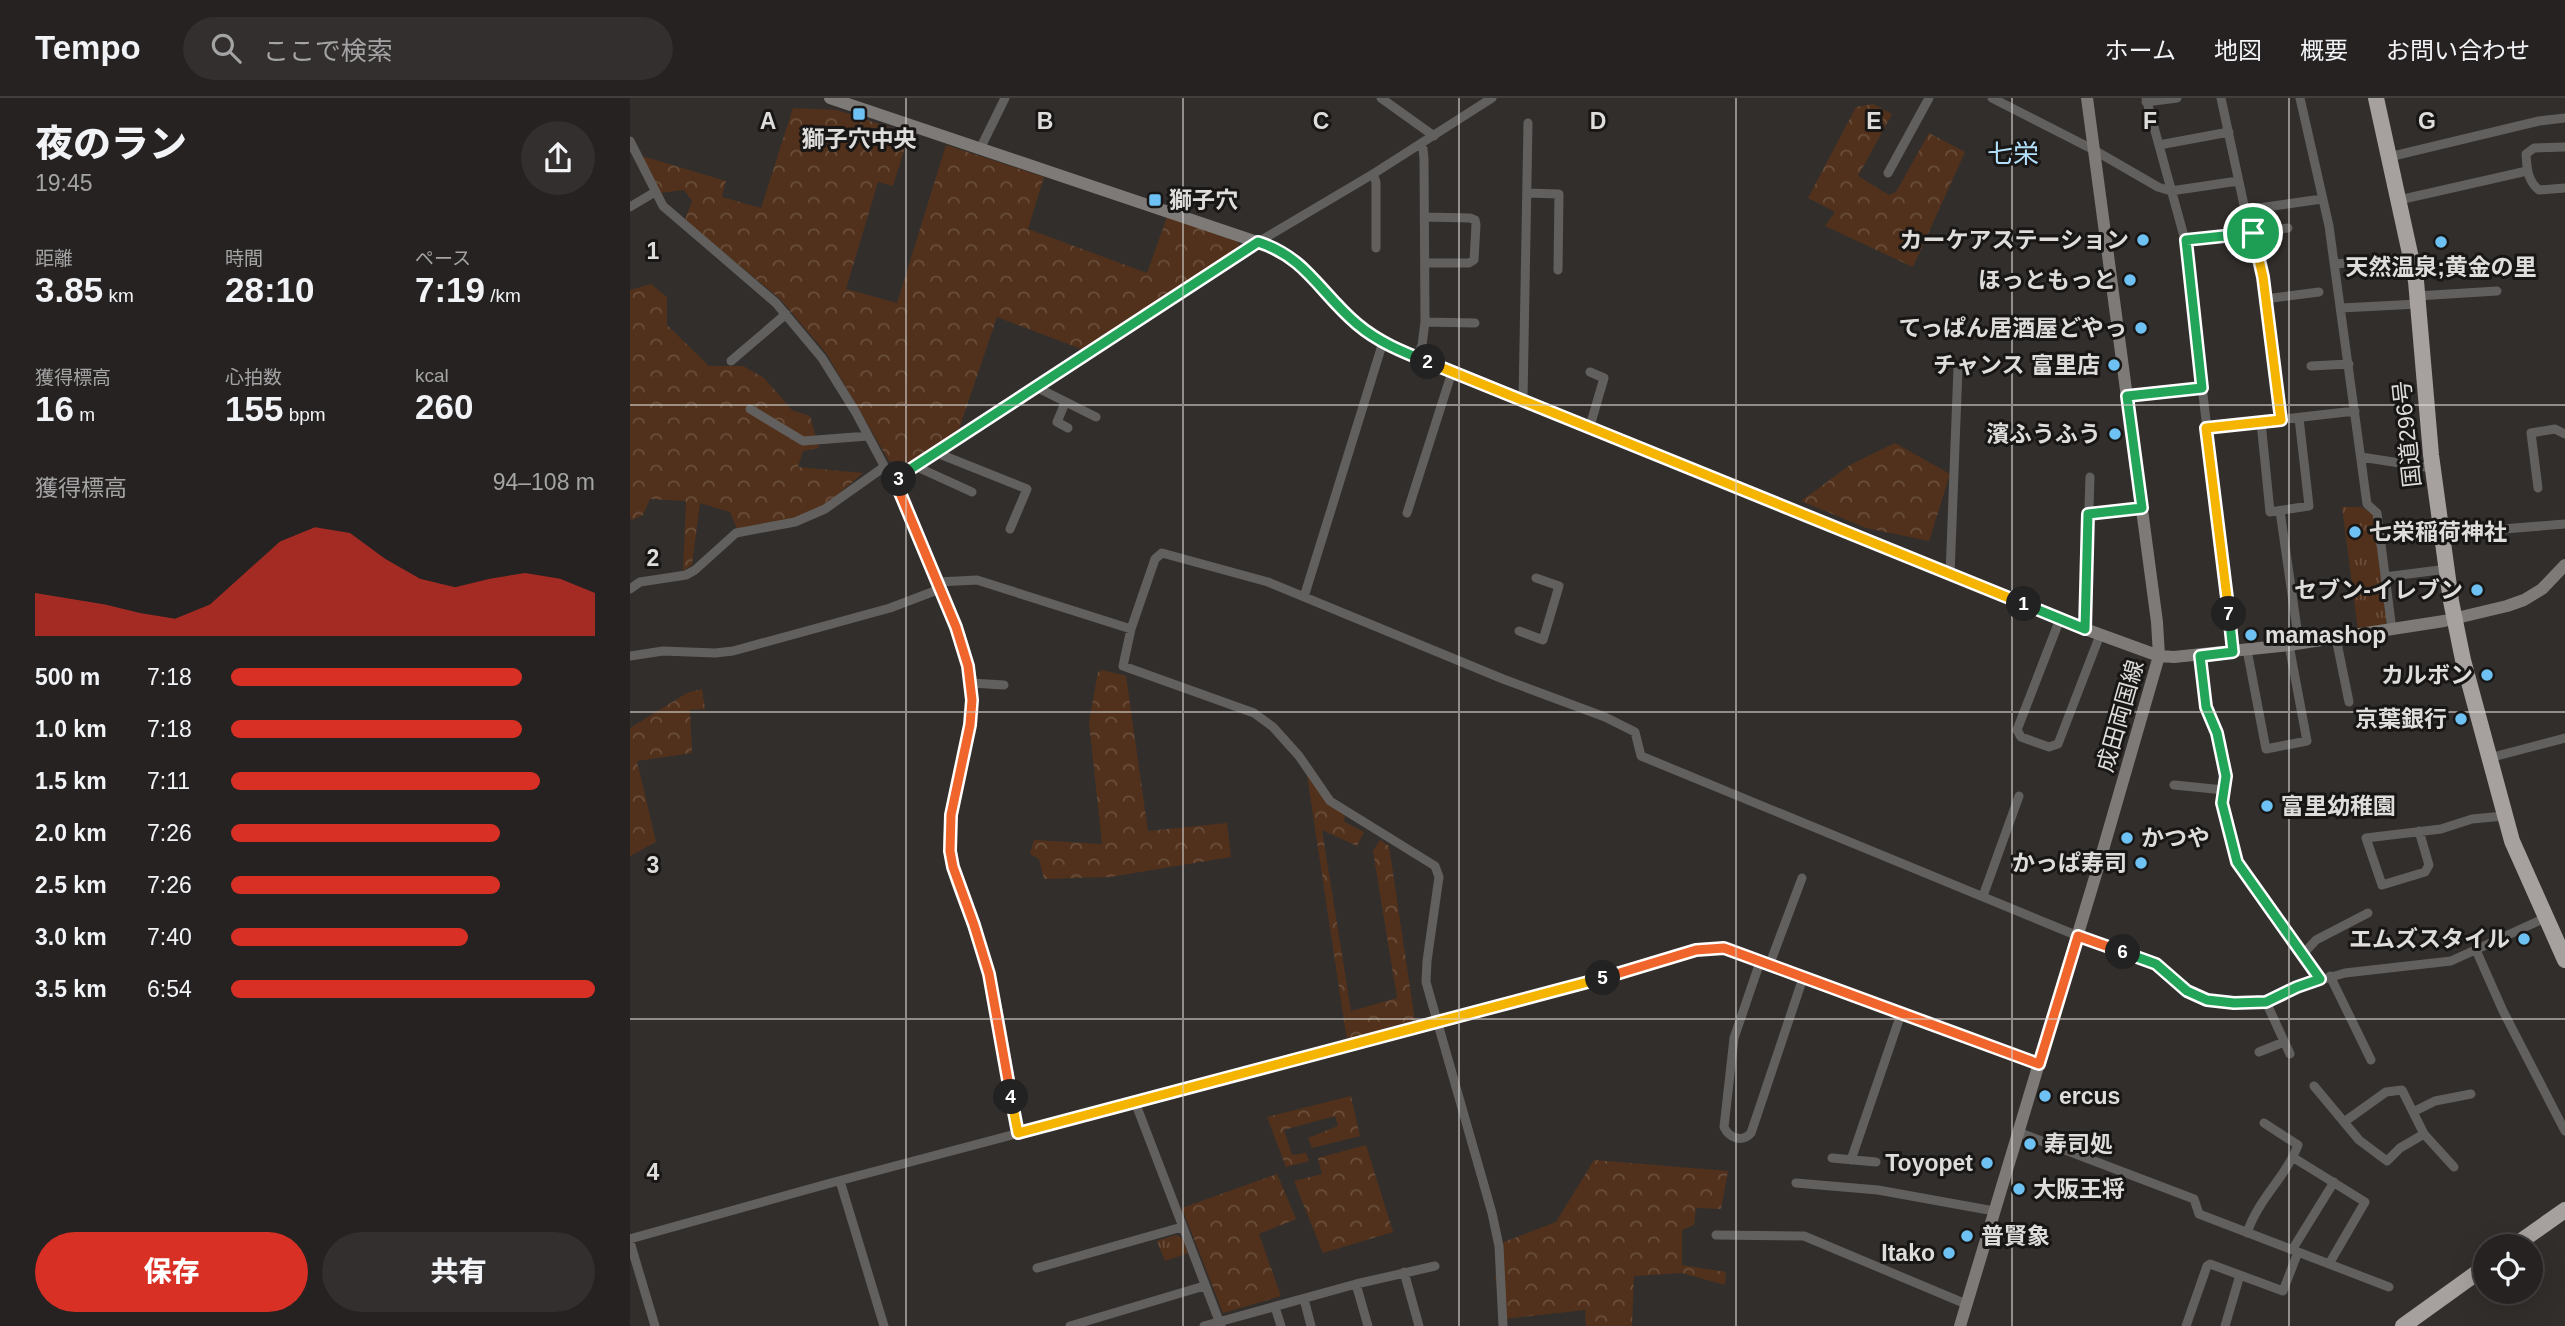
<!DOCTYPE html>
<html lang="ja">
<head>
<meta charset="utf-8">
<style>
  :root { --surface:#262221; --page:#322f2e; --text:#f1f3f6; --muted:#a4a4a5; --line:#423f3f; --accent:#d93025 }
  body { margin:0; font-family:Helvetica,"Noto Sans JP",sans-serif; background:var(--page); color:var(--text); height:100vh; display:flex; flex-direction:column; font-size:26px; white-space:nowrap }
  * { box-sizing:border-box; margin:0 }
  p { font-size:23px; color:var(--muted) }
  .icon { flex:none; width:38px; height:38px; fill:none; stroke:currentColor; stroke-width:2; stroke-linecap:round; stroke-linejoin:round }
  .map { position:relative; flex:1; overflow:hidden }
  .drawer { display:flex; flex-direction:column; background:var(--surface); width:630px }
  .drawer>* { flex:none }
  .fabs { position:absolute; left:1843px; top:1136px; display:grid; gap:14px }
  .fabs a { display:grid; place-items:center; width:70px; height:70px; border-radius:50%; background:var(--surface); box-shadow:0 7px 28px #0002,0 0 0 2px var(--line); font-size:35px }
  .pin { position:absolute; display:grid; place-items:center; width:60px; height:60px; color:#fff; margin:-30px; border:4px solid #fff; border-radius:50%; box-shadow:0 2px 7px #0007 }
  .km { position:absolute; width:35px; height:35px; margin:-18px; border-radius:50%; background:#222; color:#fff; font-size:19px; line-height:35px; text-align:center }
  .round { display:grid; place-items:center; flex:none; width:74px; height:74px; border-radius:37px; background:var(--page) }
  .head { display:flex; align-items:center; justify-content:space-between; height:119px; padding:0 35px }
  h1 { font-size:38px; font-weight:800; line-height:52px }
  .stats { display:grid; grid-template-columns:repeat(3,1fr); gap:10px; height:119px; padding:7px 35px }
  .stats div { display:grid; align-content:center }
  .stats b { font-size:35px; font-weight:800 }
  .stats small { font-size:19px; font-weight:400 }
  .stats p { font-size:19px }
  .chart { height:196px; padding:14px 35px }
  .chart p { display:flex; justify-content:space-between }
  .chart svg { width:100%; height:126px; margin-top:7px; fill:var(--accent); opacity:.7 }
  .button { display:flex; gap:14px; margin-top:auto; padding:14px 35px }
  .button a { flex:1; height:80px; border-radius:42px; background:var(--accent); color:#fff; font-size:28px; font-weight:800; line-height:80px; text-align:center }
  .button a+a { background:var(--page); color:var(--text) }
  ul { padding:0 35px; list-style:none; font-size:23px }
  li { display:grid; grid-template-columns:112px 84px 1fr; align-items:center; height:52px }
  li i { height:18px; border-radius:9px; background:var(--accent) }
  header { display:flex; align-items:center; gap:42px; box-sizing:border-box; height:98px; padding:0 35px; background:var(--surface); border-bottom:2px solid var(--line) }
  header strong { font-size:33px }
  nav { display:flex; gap:38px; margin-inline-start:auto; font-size:24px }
  .search { width:490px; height:63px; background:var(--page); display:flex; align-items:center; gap:18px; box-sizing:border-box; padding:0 24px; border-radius:38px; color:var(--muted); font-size:26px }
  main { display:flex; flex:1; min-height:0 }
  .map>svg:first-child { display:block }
</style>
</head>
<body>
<header>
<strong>Tempo</strong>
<div class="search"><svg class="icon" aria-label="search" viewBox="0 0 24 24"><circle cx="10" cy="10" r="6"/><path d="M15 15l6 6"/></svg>ここで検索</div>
<nav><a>ホーム</a><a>地図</a><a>概要</a><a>お問い合わせ</a></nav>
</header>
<main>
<section class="drawer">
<div class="head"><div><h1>夜のラン</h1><p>19:45</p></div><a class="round"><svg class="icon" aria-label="share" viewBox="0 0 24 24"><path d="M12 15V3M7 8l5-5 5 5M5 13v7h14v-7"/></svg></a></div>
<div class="stats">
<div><p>距離</p><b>3.85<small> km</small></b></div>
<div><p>時間</p><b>28:10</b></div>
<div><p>ペース</p><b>7:19<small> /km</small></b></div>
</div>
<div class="stats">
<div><p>獲得標高</p><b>16<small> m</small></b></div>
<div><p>心拍数</p><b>155<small> bpm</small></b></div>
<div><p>kcal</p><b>260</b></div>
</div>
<div class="chart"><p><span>獲得標高</span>94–108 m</p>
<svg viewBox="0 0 160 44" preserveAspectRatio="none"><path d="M0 44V29L10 31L20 33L30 36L40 38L50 33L60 22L70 11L80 6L90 8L100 17L110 24L120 27L130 24L140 22L150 24L160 29V44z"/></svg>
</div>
<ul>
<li><b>500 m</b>7:18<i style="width:80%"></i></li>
<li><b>1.0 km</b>7:18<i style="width:80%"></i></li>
<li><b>1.5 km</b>7:11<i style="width:85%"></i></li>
<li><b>2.0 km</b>7:26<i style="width:74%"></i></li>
<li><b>2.5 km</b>7:26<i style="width:74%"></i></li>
<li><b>3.0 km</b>7:40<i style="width:65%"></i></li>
<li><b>3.5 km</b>6:54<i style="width:100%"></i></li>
</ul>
<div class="button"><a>保存</a><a>共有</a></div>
</section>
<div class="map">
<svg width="1935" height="1228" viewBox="0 0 1935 1228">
  <defs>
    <pattern id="grass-tufts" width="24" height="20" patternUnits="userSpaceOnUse" patternTransform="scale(1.75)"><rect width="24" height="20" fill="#51311b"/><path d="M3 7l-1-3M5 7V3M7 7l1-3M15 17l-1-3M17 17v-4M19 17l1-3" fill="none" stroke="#6a4e3c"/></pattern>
    <pattern id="forest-crowns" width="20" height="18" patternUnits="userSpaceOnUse" patternTransform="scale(1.75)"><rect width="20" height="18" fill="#51311b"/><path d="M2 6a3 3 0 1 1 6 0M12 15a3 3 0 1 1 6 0" fill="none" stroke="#6a4e3c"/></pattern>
  </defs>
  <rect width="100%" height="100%" fill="#322e2c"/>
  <path fill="url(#grass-tufts)" d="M 1712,409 L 1731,409 L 1744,416 L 1757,521 L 1755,527 L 1728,532 Z
    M 546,1137 L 552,1140 L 558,1155 L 535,1163 L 527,1143 Z"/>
  <path fill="url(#forest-crowns)" d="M 1243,6 L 1262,16 L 1228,78 L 1259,97 L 1266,94 L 1299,35 L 1335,54 L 1283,169 L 1195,128 L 1205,114 L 1178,100 L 1226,9 Z
    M 163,10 L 207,12 L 279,36 L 263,88 L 248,84 L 216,191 L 267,205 L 316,47 L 414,79 L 398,131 L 517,175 L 537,119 L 609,144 L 609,151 L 454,252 L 367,219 L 329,331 L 281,365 L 259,363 L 196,255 L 150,201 L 55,122 L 62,103 L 54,92 L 30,95 L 12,58 L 96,83 L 92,99 L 131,110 Z
    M 21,186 L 37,199 L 37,227 L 79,268 L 113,268 L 134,280 L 162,312 L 180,318 L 189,350 L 173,353 L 168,369 L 233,375 L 194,408 L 165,423 L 108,433 L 100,414 L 70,405 L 62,467 L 53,473 L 56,403 L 20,401 L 13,417 L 2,422 L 0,420 L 0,192 Z
    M 1265,345 L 1320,376 L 1299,443 L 1236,430 L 1171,403 L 1220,367 Z
    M 473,572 L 496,578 L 518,733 L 597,725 L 601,759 L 480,779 L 414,781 L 409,761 L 400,756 L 404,742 L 472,746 L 459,624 L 468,574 Z
    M 72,591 L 75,611 L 60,612 L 62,655 L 7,663 L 26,744 L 0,758 L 0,630 L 57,595 Z
    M 677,677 L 716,717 L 713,723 L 734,734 L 727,748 L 692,732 L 721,913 L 767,900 L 743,753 L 750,742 L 759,748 L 785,923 L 717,943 Z
    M 721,998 L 730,1038 L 682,1050 L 678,1040 L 708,1028 L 705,1018 L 654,1032 L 662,1057 L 676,1055 L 679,1063 L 656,1069 L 637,1019 Z
    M 736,1047 L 763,1134 L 693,1155 L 664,1083 L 692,1076 L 688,1060 Z
    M 964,1062 L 1098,1073 L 1091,1111 L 1066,1110 L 1064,1127 L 1052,1132 L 1052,1167 L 1096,1174 L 1095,1187 L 1052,1175 L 1004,1178 L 1002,1228 L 956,1228 L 955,1212 L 874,1221 L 865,1180 L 874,1144 L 926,1124 Z
    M 647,1076 L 666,1121 L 629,1136 L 651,1198 L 593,1215 L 552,1110 Z"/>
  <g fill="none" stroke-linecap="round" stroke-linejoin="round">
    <path stroke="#62605e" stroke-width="9" d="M 751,0 L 804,38
      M 1362,0 L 1464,52 L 1528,89 L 1541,93 L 1608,83
      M 1516,0 L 1555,142 L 1603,554
      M 1591,0 L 1615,112 L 1623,135 L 1633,179 L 1651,322
      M 1670,0 L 1699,128 L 1737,406 L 1747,415 L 1762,532
      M 1516,4 L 1547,0
      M 0,43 L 33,108 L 146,205 L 192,260 L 225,313 L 259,377 L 268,384
      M 1529,47 L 1599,34
      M 1935,49 L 1904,50 L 1896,56 C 1897,70 1897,82 1909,92 L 1935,90
      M 350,51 L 375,0
      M 1759,59 L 1909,23 L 1935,20
      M 1258,75 L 1299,0
      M 743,76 L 746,84 L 746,150
      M 897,95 L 929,96 L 928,172
      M 1769,102 L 1897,73
      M 0,109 L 25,94
      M 1615,112 L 1692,101
      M 1555,142 L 1658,130
      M 628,144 L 743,76 L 862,0
      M 795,165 L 839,165 L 844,162 L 846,127 L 845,122 L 840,120 L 795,119
      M 1705,166 L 1781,159
      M 1787,198 L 1867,193
      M 1635,201 L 1689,194
      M 1711,210 L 1788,206
      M 795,224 L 845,225
      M 787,259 L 792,247 L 795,224 L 794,60 L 793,51 L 790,47
      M 101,263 L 156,216
      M 1681,268 L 1719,266
      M 408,290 L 466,319
      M 1497,298 L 1572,290
      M 893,302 L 898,25
      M 435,305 L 427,324 L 438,330
      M 120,311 L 173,343 L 238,338
      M 1631,324 L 1640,414 L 1679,408 L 1669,320
      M 960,328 L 974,280 L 960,274
      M 1576,330 L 1725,313
      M 307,355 L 397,391 L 380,431
      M 1731,359 L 1802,370
      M 285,368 L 342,394
      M 1908,390 L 1901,335 L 1925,331 L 1935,336
      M 1650,413 L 1669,545
      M 777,415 L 822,274
      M 1458,416 L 1512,410
      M 1812,436 L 1935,426
      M 1320,477 L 1328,270
      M 1755,479 L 1817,471
      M 308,484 L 347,482 L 501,531
      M 0,491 L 10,484 L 56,477 L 65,472 L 106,435 L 165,424 L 195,411 L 254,369
      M 674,499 L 753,244
      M 1430,521 L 1387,632 L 1391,639 L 1419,649 L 1428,646 L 1470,537
      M 1455,531 L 1460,379
      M 889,533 L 913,542 L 929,488 L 906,480
      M 1706,540 L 1719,604
      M 1617,552 L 1636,651 L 1677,643 L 1659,547
      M 0,558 L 33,553 L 85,555 L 103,553 L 260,510 L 310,491
      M 1570,558 L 1576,609 L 1587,635 L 1596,678 L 1592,705 L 1607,764 L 1690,881
      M 341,585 L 374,587
      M 1859,660 L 1935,640
      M 1544,687 L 1594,692
      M 1789,733 L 1799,767 L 1795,774 L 1752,787 L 1736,740 L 1811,731 L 1842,721 L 1874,718
      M 1353,798 L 1389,698
      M 1846,852 L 1873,913 L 1935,1033
      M 1673,856 L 1686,842 L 1738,815
      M 1130,864 L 1104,940 L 1094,1029 C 1099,1040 1112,1045 1121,1035 L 1173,880
      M 1139,868 L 1172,780
      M 1700,878 L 1741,962
      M 1636,904 L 1660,956
      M 1629,954 L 1654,944
      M 1684,988 L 1729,1042 L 1757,1063 L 1770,1050 L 1794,1036
      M 505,1004 L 591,1228
      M 1783,1014 L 1794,1036 L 1824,1069
      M 1714,1024 L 1756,994 L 1772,992 L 1783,1014 L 1805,1003 L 1841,996
      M 1388,1034 L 1564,1101 L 1569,1116 L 1759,1189
      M 1202,1060 L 1246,1064
      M 1664,1060 L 1735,1104 L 1699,1166
      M 1221,1062 L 1271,916
      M 210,1083 L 254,1228
      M 1166,1085 L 1248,1092 L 1364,1113
      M 1617,1135 C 1628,1101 1656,1079 1668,1047 L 1634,1025
      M 1086,1137 L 1174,1138 L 1336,1206
      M 0,1141 L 197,1086 L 971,881 L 1066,852 L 1088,850 L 1102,853 L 1409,966
      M 0,1144 L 25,1228
      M 1662,1152 L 1704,1084
      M 407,1170 L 552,1129
      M 774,1174 L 789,1228
      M 726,1186 L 738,1228
      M 674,1201 L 681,1228
      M 645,1209 L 651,1228
      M 440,1228 L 574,1188
      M 574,1228 L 726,1186 L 805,1168
      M 873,1228 L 869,1148 L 862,1115 L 796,884 L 797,863 L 809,779 L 805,768 L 700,703 L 669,658 L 643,629 L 624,615 L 493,568 L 501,531 L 525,461 L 532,455 L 638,484 L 873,581 L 975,619 L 1005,634 L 1011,658 L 1448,838 L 1526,866 L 1557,893 L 1577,902 L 1604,905 L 1636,904 L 1667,889 L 1715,875 L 1821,863 L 1915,820
      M 1556,1228 L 1577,1168 L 1580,1166 L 1653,1193 L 1668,1154
      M 1595,1228 L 1610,1177"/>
    <path stroke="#7d7a78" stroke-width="12" d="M 200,0 L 645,150 L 670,166 L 726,226 L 756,246 L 1455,531 L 1529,558 L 1544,559 L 1659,547 L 1814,523 L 1877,508 L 1894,502 L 1912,491 L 1935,467
      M 388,1036 C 377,977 370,916 354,858 C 345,822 323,788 320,752 C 316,702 340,655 342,605 C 343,565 326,528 311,493 C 297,458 282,424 268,390 L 268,384 L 273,376 L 628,144
      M 1330,1228 L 1466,776 L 1529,558 L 1527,524 L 1457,0"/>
    <path stroke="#a6a19e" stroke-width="16" d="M 1746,0 L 1786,183 L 1801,357 L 1821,503 L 1833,562 L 1882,743 L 1935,862
      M 1884,1148 L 1935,1112
      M 1773,1228 L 1855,1169"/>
  </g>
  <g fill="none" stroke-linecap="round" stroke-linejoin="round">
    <g stroke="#fff" stroke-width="14">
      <path id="split-1" d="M 1394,506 L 1455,531 L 1458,416 L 1512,410 L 1497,298 L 1572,290 L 1556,142 L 1623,135"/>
    </g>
    <g stroke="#fff" stroke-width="14">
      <path id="split-2" d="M 798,264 L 1394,506"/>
    </g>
    <g stroke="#fff" stroke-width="14">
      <path id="split-3" d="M 269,381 L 273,376 L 628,144 C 676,159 691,196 727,226 C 748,244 773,254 798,264"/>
    </g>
    <g stroke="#fff" stroke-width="14">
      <path id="split-4" d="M 269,381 L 268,390 L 326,529 L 338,568 L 342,602 L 340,627 L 321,717 L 320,753 L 323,769 L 344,827 L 359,876 L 381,999"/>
    </g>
    <g stroke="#fff" stroke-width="14">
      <path id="split-5" d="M 381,999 L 388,1035 L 973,880"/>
    </g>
    <g stroke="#fff" stroke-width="14">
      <path id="split-6" d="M 973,880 L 1066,852 L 1094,850 L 1409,966 L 1448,838 L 1493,854"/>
    </g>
    <g stroke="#fff" stroke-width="14">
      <path id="split-7" d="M 1493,854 L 1526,866 L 1557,893 L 1577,902 L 1604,905 L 1636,904 L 1667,889 L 1690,881 L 1607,764 L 1592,705 L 1596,678 L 1587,635 L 1576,609 L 1570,558 L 1603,554 L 1599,516"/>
    </g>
    <g stroke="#fff" stroke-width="14">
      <path id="split-8" d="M 1599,516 L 1576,330 L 1651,322 L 1633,179 L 1623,135"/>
    </g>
    <use href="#split-1" stroke="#22a559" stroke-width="9"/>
    <use href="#split-2" stroke="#f5b400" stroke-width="9"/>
    <use href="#split-3" stroke="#22a559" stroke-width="9"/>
    <use href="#split-4" stroke="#f0652b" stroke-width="9"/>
    <use href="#split-5" stroke="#f5b400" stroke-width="9"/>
    <use href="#split-6" stroke="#f0652b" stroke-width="9"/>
    <use href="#split-7" stroke="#22a559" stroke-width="9"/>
    <use href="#split-8" stroke="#f5b400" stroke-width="9"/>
  </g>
  <path fill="none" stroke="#dfdddb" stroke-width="2" stroke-opacity="0.55" d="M 276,0 L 276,1228M 553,0 L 553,1228M 829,0 L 829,1228M 1106,0 L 1106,1228M 1382,0 L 1382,1228M 1659,0 L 1659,1228M 0,307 L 1935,307M 0,614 L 1935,614M 0,921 L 1935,921"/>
  <g fill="#6ec2f3" stroke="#191716" stroke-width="2.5">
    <rect x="222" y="9" width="14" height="14" rx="3.5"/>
    <rect x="518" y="95" width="14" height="14" rx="3.5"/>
    <circle cx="1513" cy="142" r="7"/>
    <circle cx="1811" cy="144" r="7"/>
    <circle cx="1500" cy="182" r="7"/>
    <circle cx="1511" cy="230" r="7"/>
    <circle cx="1484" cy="267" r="7"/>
    <circle cx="1485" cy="336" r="7"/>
    <circle cx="1725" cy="434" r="7"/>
    <circle cx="1847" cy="492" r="7"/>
    <circle cx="1621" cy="537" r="7"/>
    <circle cx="1857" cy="577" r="7"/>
    <circle cx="1831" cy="621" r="7"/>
    <circle cx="1637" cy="708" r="7"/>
    <circle cx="1497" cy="740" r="7"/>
    <circle cx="1511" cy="765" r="7"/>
    <circle cx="1894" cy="841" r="7"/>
    <circle cx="1415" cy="998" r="7"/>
    <circle cx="1400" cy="1046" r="7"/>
    <circle cx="1357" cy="1065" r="7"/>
    <circle cx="1389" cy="1091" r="7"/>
    <circle cx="1337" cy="1138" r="7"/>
    <circle cx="1319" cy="1155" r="7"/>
  </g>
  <g text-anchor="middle" stroke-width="6" stroke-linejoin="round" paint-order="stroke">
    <g font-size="23" font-weight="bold" fill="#dfdddb" stroke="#191716" text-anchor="end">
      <text x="229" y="49" text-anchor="middle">獅子穴中央</text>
      <text x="539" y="110" text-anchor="start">獅子穴</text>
      <text x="1499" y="150">カーケアステーション</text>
      <text x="1811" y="177" text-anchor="middle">天然温泉;黄金の里</text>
      <text x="1486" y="190">ほっともっと</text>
      <text x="1497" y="238">てっぱん居酒屋どやっ</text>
      <text x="1470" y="275">チャンス 富里店</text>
      <text x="1471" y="344">濱ふうふう</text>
      <text x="1739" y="442" text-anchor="start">七栄稲荷神社</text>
      <text x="1833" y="500">セブン-イレブン</text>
      <text x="1635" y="545" text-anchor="start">mamashop</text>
      <text x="1843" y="585">カルボン</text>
      <text x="1817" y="629">京葉銀行</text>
      <text x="1651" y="716" text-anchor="start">富里幼稚園</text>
      <text x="1511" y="748" text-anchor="start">かつや</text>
      <text x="1497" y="773">かっぱ寿司</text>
      <text x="1880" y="849">エムズスタイル</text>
      <text x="1429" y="1006" text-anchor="start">ercus</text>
      <text x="1414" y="1054" text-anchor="start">寿司処</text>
      <text x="1343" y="1073">Toyopet</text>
      <text x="1403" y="1099" text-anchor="start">大阪王将</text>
      <text x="1351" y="1146" text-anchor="start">普賢象</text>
      <text x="1305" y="1163">Itako</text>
    </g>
    <g font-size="23" fill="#dfdddb" stroke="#191716">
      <text transform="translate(1777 336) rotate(-96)" y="8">国道296号</text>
      <text transform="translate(1490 618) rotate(-74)" y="8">成田両国線</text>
    </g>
    <g font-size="26" fill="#b2def9" stroke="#191716">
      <text x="1383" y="65">七栄</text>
    </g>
  </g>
  <g font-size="23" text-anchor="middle" font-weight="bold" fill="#dfdddb" stroke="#191716" stroke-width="6" stroke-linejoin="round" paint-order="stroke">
    <text x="138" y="31">A</text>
    <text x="415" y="31">B</text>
    <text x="691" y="31">C</text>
    <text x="968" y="31">D</text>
    <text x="1244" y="31">E</text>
    <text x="1520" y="31">F</text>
    <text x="1797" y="31">G</text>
    <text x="23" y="161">1</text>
    <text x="23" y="468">2</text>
    <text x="23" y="775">3</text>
    <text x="23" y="1082">4</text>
  </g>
</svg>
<div class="fabs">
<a><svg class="icon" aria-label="locate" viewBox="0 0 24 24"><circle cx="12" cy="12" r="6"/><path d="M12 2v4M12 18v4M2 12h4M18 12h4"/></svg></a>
</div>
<div class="pin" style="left:1623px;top:135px;background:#1e9e55"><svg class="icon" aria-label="arrive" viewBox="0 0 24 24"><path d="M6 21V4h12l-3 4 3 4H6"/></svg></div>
<b class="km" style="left:1394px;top:506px">1</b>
<b class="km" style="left:798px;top:264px">2</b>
<b class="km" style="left:269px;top:381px">3</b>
<b class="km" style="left:381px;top:999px">4</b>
<b class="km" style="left:973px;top:880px">5</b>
<b class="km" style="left:1493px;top:854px">6</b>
<b class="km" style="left:1599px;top:516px">7</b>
</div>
</main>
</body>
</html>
